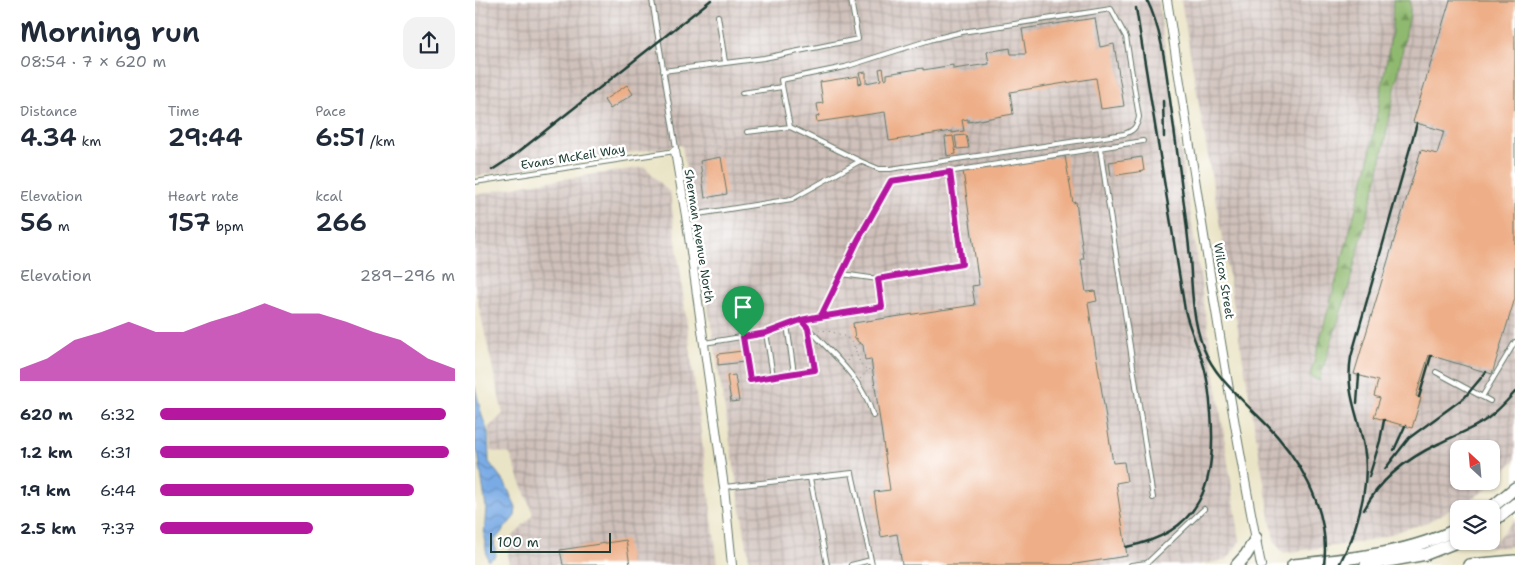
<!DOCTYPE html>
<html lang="en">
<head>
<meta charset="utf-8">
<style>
  :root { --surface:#fff; --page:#f2f2f3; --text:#1f2937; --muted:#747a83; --accent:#b5179e }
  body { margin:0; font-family:"Shantell Sans",sans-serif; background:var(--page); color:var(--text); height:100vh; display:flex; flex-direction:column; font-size:19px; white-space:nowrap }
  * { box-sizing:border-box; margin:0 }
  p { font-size:16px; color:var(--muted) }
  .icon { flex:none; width:28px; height:28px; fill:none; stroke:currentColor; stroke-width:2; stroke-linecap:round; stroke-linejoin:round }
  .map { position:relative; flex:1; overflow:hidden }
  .sheet { display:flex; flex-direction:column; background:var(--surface); width:475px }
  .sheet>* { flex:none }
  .needle { width:32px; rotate:334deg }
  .tools { position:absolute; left:975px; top:440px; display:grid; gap:10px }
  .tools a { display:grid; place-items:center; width:50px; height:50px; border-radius:10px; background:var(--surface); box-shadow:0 1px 4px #0004; font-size:25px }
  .scale { position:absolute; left:15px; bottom:12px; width:121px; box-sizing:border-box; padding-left:5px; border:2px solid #1f3d34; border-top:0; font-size:14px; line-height:18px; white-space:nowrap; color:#1f3d34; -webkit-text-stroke:4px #fff; paint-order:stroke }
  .pin { position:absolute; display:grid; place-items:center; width:42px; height:42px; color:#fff; margin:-51px -21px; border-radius:50% 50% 50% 0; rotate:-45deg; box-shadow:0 0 5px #0007 }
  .pin .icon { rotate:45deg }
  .round { display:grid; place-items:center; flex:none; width:52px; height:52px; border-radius:15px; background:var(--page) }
  .headline { display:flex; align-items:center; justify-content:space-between; height:85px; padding:0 20px }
  h1 { font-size:28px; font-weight:600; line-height:38px }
  .metrics { display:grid; grid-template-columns:repeat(3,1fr); gap:8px; height:85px; padding:5px 20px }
  .metrics div { display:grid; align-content:center }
  .metrics b { font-size:25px; font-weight:600 }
  .metrics small { font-size:14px; font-weight:400 }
  .metrics p { font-size:14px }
  .chart { height:140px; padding:10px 20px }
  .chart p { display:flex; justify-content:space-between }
  .chart svg { width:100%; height:90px; margin-top:5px; fill:var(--accent); opacity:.7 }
  ul { padding:0 20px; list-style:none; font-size:16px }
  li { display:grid; grid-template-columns:80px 60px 1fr; align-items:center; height:38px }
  li i { height:12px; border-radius:6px; background:var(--accent) }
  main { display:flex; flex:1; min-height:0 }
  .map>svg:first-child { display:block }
</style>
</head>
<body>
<main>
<section class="sheet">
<div class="headline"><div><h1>Morning run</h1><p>08:54 · 7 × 620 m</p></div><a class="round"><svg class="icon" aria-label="share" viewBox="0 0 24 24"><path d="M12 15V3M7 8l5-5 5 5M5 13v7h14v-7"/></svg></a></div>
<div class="metrics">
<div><p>Distance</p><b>4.34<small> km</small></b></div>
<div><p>Time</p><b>29:44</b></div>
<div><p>Pace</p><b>6:51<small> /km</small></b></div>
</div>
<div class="metrics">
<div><p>Elevation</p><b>56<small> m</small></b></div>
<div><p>Heart rate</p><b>157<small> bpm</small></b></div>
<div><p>kcal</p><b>266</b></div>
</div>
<div class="chart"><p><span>Elevation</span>289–296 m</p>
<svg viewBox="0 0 160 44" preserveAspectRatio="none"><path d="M0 44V38L10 33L20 24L30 20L40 15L50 20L60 20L70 15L80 11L90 6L100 11L110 11L120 15L130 20L140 24L150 33L160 38V44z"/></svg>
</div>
<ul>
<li><b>620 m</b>6:32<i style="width:97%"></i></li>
<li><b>1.2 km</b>6:31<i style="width:98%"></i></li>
<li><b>1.9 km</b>6:44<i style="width:86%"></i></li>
<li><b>2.5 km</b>7:37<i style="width:52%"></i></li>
</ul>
</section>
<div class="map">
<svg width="1040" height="565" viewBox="0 0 1040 565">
  <defs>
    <pattern id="industrial-grid" width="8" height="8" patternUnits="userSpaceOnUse" patternTransform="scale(1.25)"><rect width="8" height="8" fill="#cfc0ba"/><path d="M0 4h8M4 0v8" fill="none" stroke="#a79d98"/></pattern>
    <pattern id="forest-firs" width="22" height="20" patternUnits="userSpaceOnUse" patternTransform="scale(1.25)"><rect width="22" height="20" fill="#90b96f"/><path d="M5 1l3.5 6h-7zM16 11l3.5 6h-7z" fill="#75985c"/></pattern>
    <pattern id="water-waves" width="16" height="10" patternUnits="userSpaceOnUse" patternTransform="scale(1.25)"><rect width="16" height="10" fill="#7aabe5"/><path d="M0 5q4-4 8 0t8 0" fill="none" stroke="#638cba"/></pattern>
  </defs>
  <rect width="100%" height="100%" fill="#fff"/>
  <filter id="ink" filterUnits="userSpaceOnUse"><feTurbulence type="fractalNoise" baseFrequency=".02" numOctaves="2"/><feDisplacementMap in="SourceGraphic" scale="10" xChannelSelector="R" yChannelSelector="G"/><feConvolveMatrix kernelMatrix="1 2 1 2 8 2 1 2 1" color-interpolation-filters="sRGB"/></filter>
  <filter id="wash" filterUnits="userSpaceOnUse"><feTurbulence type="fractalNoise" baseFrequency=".0096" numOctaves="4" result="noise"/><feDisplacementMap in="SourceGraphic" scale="20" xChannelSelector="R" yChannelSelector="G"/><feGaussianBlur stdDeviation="1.12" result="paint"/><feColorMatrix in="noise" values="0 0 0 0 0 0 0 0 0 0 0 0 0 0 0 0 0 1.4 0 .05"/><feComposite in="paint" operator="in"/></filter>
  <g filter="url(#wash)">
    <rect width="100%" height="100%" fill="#eae4c6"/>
    <path fill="url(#industrial-grid)" fill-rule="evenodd" d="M 0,0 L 683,0 L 765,541 L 752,560 L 722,565 L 275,565 L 207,145 L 0,176 Z
      M 706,0 L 1040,0 L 1040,460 L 1008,492 L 953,522 L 894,541 L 808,553 L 799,540 ZM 984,449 L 1016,449 L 1016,481 L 984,481 Z
      M 170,167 L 195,193 L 243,565 L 34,565 L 32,543 L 58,514 L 35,454 L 16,451 L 14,427 L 28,414 L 0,289 L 0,195 L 54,184 Z
      M 1040,519 L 1040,546 L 1014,548 Z"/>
    <path fill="url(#forest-firs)" stroke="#587b52" d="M 918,0 L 935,0 L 935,13 L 903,175 L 872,293 L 844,381 L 835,376 L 893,164 L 917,31 Z"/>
    <path fill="url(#water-waves)" stroke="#4c748c" d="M 0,387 L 7,416 L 13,432 L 14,462 L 30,483 L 41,507 L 40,516 L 19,541 L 21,556 L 13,561 L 9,537 L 11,507 L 3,453 L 0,449 Z"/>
    <g id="blocks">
      <path fill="#eeaf88" d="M 975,0 L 1040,0 L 1040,298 L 1017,374 L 954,355 L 941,396 L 946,398 L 937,428 L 899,417 L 905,398 L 899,396 L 903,381 L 879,374 L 946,150 L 962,154 L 969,131 L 938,122 Z
        M 620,18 L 625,47 L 639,44 L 649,106 L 626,109 L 621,78 L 535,92 L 538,114 L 493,122 L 493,119 L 487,120 L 489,131 L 477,133 L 477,131 L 414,141 L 410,112 L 342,122 L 341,117 L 344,116 L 342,104 L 348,103 L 345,82 L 383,76 L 384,84 L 387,83 L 384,73 L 391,72 L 391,83 L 406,80 L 404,69 L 408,68 L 410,80 L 412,79 L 412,74 L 448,68 L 448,70 L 478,65 L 478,69 L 514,64 L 512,52 L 535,48 L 536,54 L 551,54 L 547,29 Z
        M 152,85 L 158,94 L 135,109 L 129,100 Z
        M 491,135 L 494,148 L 482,149 L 480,136 Z
        M 478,136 L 481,154 L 472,156 L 470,137 Z
        M 590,156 L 598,203 L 601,202 L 609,259 L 606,259 L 611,292 L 620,291 L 622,301 L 613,303 L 638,463 L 649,462 L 652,481 L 641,483 L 652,556 L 594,565 L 427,565 L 422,534 L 406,537 L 399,492 L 415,490 L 396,359 L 390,360 L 388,345 L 382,341 L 382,338 L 380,339 L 378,323 L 500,305 L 497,286 L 504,285 L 488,171 Z
        M 246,157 L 252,194 L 230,198 L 225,161 Z
        M 667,157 L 669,171 L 636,176 L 634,162 Z
        M 267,351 L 269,362 L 243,365 L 243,354 Z
        M 260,375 L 264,401 L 256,402 L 252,376 Z
        M 151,540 L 155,565 L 88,565 L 85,550 Z"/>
    </g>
  </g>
  <g filter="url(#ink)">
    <use href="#blocks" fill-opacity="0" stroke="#667767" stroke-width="1"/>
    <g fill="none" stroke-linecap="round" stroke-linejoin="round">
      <g stroke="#667767" stroke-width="6">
        <path id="lane" d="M 243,16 L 250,62
          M 188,71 L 289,58 L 383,39 L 376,0
          M 267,93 L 307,87
          M 272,132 L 315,127 L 385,161 L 404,169 L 415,169 L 649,134 C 658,131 662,127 664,117 L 651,37 L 636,9 L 487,32 L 458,39 L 370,67 L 306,80 L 315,127
          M 625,148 L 678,498
          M 0,182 L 200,151 L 201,148 L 177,0
          M 211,216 L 317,199 L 385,161
          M 367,274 L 403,279
          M 346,316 L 383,240 L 416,181 L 668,141
          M 326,320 C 353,351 387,376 398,416
          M 312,325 L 319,373
          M 291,333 L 298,376
          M 268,337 L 275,379 L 340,370 L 333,328
          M 229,343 L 291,333 L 326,320 L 407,307 L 403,279 L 487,264 L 475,172
          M 961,372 L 1015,401
          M 1007,397 L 1040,342
          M 335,478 L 352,565
          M 249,487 L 377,473 L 397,565
          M 376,565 L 396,560
          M 656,565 L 672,563 L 729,509"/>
      </g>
      <g stroke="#667767" stroke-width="10">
        <path id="street" d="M 692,0 C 722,188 749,378 786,565
          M 200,151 L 211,216 L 249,487 L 257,565"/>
      </g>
      <g stroke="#667767" stroke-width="14">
        <path id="secondary" d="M 1015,509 L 1040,488
          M 1016,523 L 1040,504
          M 762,565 L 771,555 L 781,538
          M 818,565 C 871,559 935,554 984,528
          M 891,565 L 951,554 L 984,541
          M 994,565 L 1040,561"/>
      </g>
      <path stroke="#667767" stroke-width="1" stroke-dasharray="1 4" stroke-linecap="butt" d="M 344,330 C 355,331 373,334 379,346 C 383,356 383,364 393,370 L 397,369
        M 372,361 L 384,343
        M 385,379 L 393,370"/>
      <use href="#lane" stroke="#fff" stroke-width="4"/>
      <use href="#street" stroke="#fff" stroke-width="8"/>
      <use href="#secondary" stroke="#fff" stroke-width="11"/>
      <path stroke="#1f3d34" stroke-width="2.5" d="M 672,0 C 688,33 691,71 696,107 C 703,157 710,207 715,257 C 717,287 717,318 728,347 C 739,375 761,394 782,415 C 822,453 856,507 849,565
        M 688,101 L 689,137
        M 17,170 L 37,157 L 236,0
        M 944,397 L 956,356
        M 882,403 L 884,375
        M 919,450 L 930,426
        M 910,469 L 934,438 L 990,397 L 1011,372
        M 894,477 L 905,441 L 909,420
        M 889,510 C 905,478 933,458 965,443 C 981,435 998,429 1012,419 C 1023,411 1031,402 1040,392
        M 876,541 C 886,510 895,479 889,447 C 883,413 870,393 876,357 L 942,123
        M 651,547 C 726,533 742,483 736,413 C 735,401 734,388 731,375 C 727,353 715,333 710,310 L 661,8
        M 864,565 L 878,536"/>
    </g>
  </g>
  <g fill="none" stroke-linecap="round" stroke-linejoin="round" filter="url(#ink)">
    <g stroke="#fff" stroke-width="10">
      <path id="route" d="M 268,337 L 291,333 L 326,320 L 346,316 L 383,240 L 416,181 L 475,172 L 487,264 L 403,279 L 407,307 L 326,320 L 333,328 L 340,370 L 275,380 L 268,337"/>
    </g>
    <use href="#route" stroke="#b5179e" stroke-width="6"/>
  </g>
  <g text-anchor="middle" stroke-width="5" stroke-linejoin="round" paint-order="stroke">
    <g font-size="12" fill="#1f3d34" stroke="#fff">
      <text transform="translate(98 157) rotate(-9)" y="4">Evans McKeil Way</text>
      <text transform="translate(224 236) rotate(81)" y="4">Sherman Avenue North</text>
      <text transform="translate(749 281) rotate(81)" y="4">Wilcox Street</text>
    </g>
  </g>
</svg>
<div class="tools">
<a><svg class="needle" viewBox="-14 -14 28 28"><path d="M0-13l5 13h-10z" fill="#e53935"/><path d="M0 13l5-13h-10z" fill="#747a83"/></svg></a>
<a><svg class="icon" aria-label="layers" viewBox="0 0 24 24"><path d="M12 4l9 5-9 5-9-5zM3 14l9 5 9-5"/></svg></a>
</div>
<div class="scale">100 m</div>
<div class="pin" style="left:268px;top:337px;background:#1e9e55"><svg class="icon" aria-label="arrive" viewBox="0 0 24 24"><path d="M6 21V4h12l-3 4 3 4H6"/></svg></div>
</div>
</main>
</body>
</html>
